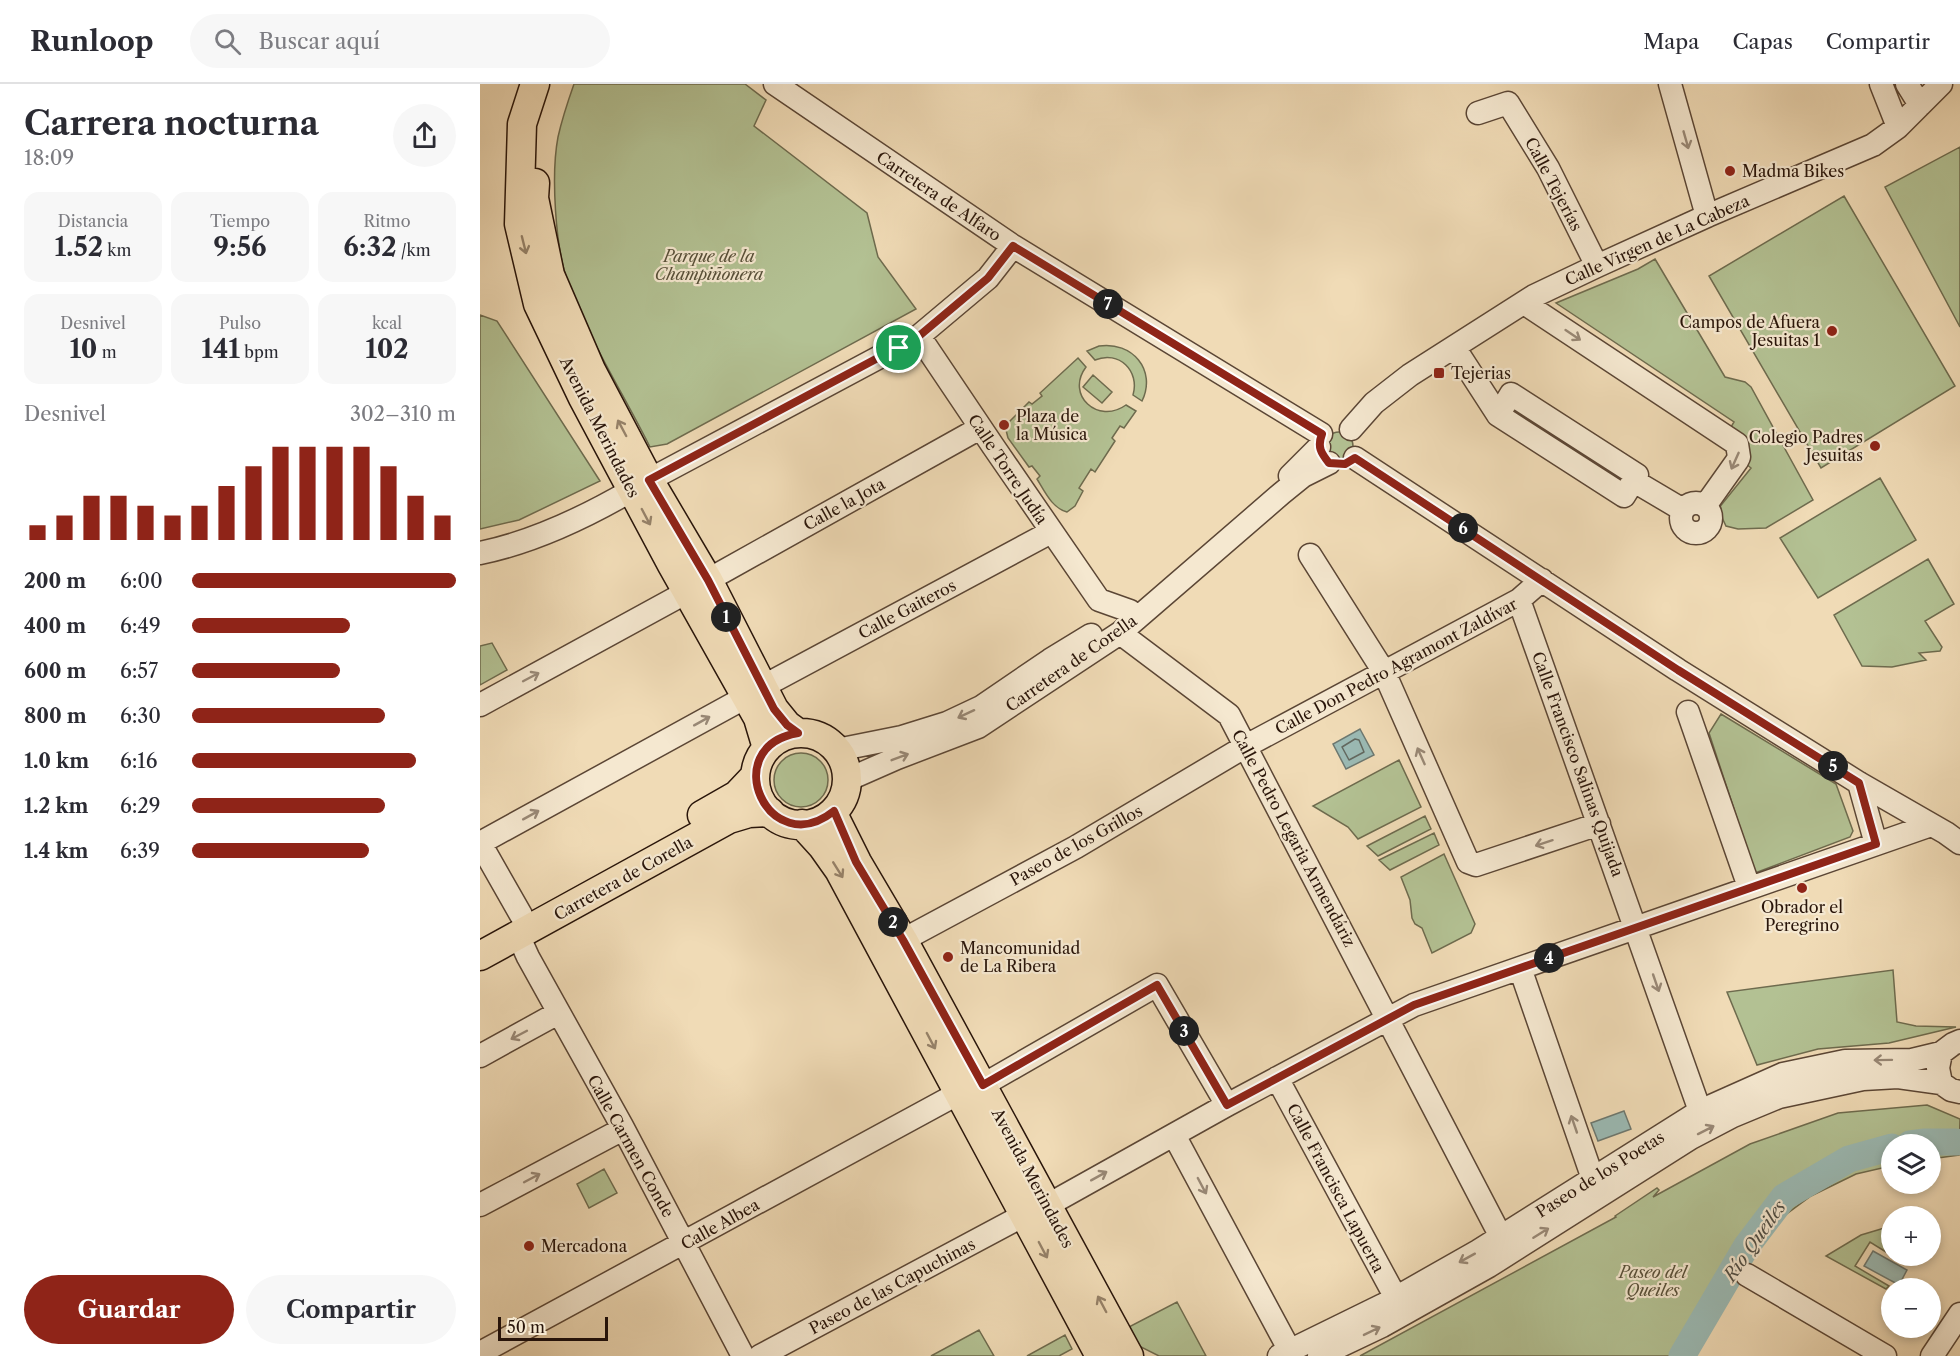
<!DOCTYPE html>
<html lang="es">
<head>
<meta charset="utf-8">
<style>
  :root { --surface:#fff; --page:#f7f7f7; --text:#2b2b33; --muted:#7c7c81; --line:#e1e1e2; --accent:#8f2418 }
  body { margin:0; font-family:"Libre Caslon Text",serif; background:var(--page); color:var(--text); height:100vh; display:flex; flex-direction:column; font-size:22px; white-space:nowrap }
  * { box-sizing:border-box; margin:0 }
  p { font-size:20px; color:var(--muted) }
  .icon { flex:none; width:33px; height:33px; fill:none; stroke:currentColor; stroke-width:2; stroke-linecap:round; stroke-linejoin:round }
  .map { position:relative; flex:1; overflow:hidden }
  .drawer { display:flex; flex-direction:column; background:var(--surface); width:480px }
  .drawer>* { flex:none }
  .fabs { position:absolute; left:1401px; top:1050px; display:grid; gap:12px }
  .fabs a { display:grid; place-items:center; width:60px; height:60px; border-radius:50%; background:var(--surface); box-shadow:0 3px 9px #0003; font-size:30px }
  .scale { position:absolute; left:18px; bottom:15px; width:110px; box-sizing:border-box; padding-left:6px; border:3px solid #29150a; border-top:0; font-size:16px; line-height:21px; white-space:nowrap; color:#29150a; -webkit-text-stroke:4px #f5e8d0; paint-order:stroke }
  .pin { position:absolute; display:grid; place-items:center; width:51px; height:51px; color:#fff; margin:-26px; border:3px solid #fff; border-radius:50%; box-shadow:0 2px 6px #0007 }
  .km { position:absolute; width:30px; height:30px; margin:-15px; border-radius:50%; background:#222; color:#fff; font-size:16px; line-height:30px; text-align:center }
  .round { display:grid; place-items:center; flex:none; width:63px; height:63px; border-radius:32px; background:var(--page) }
  .head { display:flex; align-items:center; justify-content:space-between; height:102px; padding:0 24px }
  h1 { font-size:33px; font-weight:700; line-height:45px }
  .metrics { display:grid; grid-template-columns:repeat(3,1fr); gap:9px; height:102px; padding:6px 24px }
  .metrics div { display:grid; align-content:center; border-radius:15px; background:var(--page); text-align:center }
  .metrics b { font-size:26px; font-weight:700 }
  .metrics small { font-size:16px; font-weight:400 }
  .metrics p { font-size:16px }
  .chart { height:168px; padding:12px 24px }
  .chart p { display:flex; justify-content:space-between }
  .chart svg { width:100%; height:108px; margin-top:6px; stroke:var(--accent); stroke-width:6 }
  .cta { display:flex; gap:12px; margin-top:auto; padding:12px 24px }
  .cta a { flex:1; height:69px; border-radius:36px; background:var(--accent); color:#fff; font-size:24px; font-weight:700; line-height:69px; text-align:center }
  .cta a+a { background:var(--page); color:var(--text) }
  ul { padding:0 24px; list-style:none; font-size:20px }
  li { display:grid; grid-template-columns:96px 72px 1fr; align-items:center; height:45px }
  li i { height:15px; border-radius:8px; background:var(--accent) }
  header { display:flex; align-items:center; gap:36px; box-sizing:border-box; height:84px; padding:0 30px; background:var(--surface); border-bottom:2px solid var(--line) }
  header strong { font-size:28px }
  nav { display:flex; gap:33px; margin-inline-start:auto; font-size:21px }
  .search { width:420px; height:54px; background:var(--page); display:flex; align-items:center; gap:15px; box-sizing:border-box; padding:0 21px; border-radius:33px; color:var(--muted); font-size:22px }
  main { display:flex; flex:1; min-height:0 }
  .map>svg:first-child { display:block }
</style>
</head>
<body>
<header>
<strong>Runloop</strong>
<div class="search"><svg class="icon" aria-label="search" viewBox="0 0 24 24"><circle cx="10" cy="10" r="6"/><path d="M15 15l6 6"/></svg>Buscar aquí</div>
<nav><a>Mapa</a><a>Capas</a><a>Compartir</a></nav>
</header>
<main>
<section class="drawer">
<div class="head"><div><h1>Carrera nocturna</h1><p>18:09</p></div><a class="round"><svg class="icon" aria-label="share" viewBox="0 0 24 24"><path d="M12 15V3M7 8l5-5 5 5M5 13v7h14v-7"/></svg></a></div>
<div class="metrics">
<div><p>Distancia</p><b>1.52<small> km</small></b></div>
<div><p>Tiempo</p><b>9:56</b></div>
<div><p>Ritmo</p><b>6:32<small> /km</small></b></div>
</div>
<div class="metrics">
<div><p>Desnivel</p><b>10<small> m</small></b></div>
<div><p>Pulso</p><b>141<small> bpm</small></b></div>
<div><p>kcal</p><b>102</b></div>
</div>
<div class="chart"><p><span>Desnivel</span>302–310 m</p>
<svg viewBox="0 0 160 44" preserveAspectRatio="none"><path d="M5 44V38M15 44V34M25 44V26M35 44V26M45 44V30M55 44V34M65 44V30M75 44V22M85 44V14M95 44V6M105 44V6M115 44V6M125 44V6M135 44V14M145 44V26M155 44V34"/></svg>
</div>
<ul>
<li><b>200 m</b>6:00<i style="width:100%"></i></li>
<li><b>400 m</b>6:49<i style="width:60%"></i></li>
<li><b>600 m</b>6:57<i style="width:56%"></i></li>
<li><b>800 m</b>6:30<i style="width:73%"></i></li>
<li><b>1.0 km</b>6:16<i style="width:85%"></i></li>
<li><b>1.2 km</b>6:29<i style="width:73%"></i></li>
<li><b>1.4 km</b>6:39<i style="width:67%"></i></li>
</ul>
<div class="cta"><a>Guardar</a><a>Compartir</a></div>
</section>
<div class="map">
<svg width="1480" height="1272" viewBox="0 0 1480 1272">
  <rect width="100%" height="100%" fill="#f0dbb6"/>
  <filter id="stains"><feTurbulence type="fractalNoise" baseFrequency=".00333" numOctaves="4"/><feColorMatrix values="0 0 0 0 .2 0 0 0 0 .09 0 0 0 0 .02 0 0 0 .5 -.17"/></filter>
  <radialGradient id="worn" r=".72"><stop offset=".6" stop-color="#630" stop-opacity="0"/><stop offset="1" stop-color="#630" stop-opacity=".3"/></radialGradient>
  <path fill="#b3c193" stroke="#6e6b4e" stroke-width="1.5" d="M 94,0 L 265,0 L 286,16 L 274,42 L 387,129 L 398,173 L 436,225 L 187,360 L 170,363 C 143,309 109,256 88,199 C 75,163 71,90 78,53 C 82,35 88,17 94,0 Z
    M 1480,63 L 1480,243 L 1405,103 Z
    M 1364,112 L 1475,302 L 1341,384 L 1229,192 Z
    M 1175,175 L 1245,293 L 1265,298 L 1271,303 L 1333,416 L 1286,444 L 1258,445 L 1246,442 L 1238,425 L 1271,384 L 1264,378 L 1248,348 L 1254,338 L 1076,219 L 1158,185 Z
    M 0,231 L 17,237 L 120,397 L 39,436 L 0,445 Z
    M 619,262 C 652,257 677,286 662,317 L 653,311 C 660,287 639,266 615,276 L 607,267 Z
    M 598,274 L 606,283 C 585,311 618,341 646,321 L 656,327 L 644,344 L 640,342 L 632,354 L 635,357 L 615,388 L 611,385 L 599,404 L 603,407 L 595,422 L 587,428 C 572,424 565,408 557,395 L 560,392 L 552,382 L 549,383 L 528,354 L 525,342 L 549,318 L 552,320 L 562,312 L 560,309 Z
    M 613,291 L 632,308 L 622,319 L 603,303 Z
    M845 362a14 14 0 1 1 28 0a14 14 0 1 1-28 0Z
    M 1400,394 L 1436,456 L 1338,514 L 1300,454 Z
    M 1448,475 L 1474,520 L 1445,537 L 1462,563 L 1460,567 L 1439,569 L 1446,576 L 1412,583 L 1382,582 L 1354,531 Z
    M 12,559 L 27,586 L 0,601 L 0,562 Z
    M 1241,630 L 1356,700 L 1373,747 L 1370,753 L 1275,789 L 1229,649 Z
    M294 696a27 27 0 1 1 54 0a27 27 0 1 1-54 0Z
    M 919,676 L 941,723 L 878,755 L 868,743 L 833,722 Z
    M 945,732 L 951,745 L 898,772 L 887,762 Z
    M 954,749 L 959,761 L 910,786 L 899,776 Z
    M 964,770 L 995,840 L 991,849 L 952,869 L 942,844 L 935,840 L 932,834 L 930,816 L 921,793 Z
    M 1413,886 L 1417,938 L 1436,942 L 1476,943 L 1409,959 L 1338,965 L 1277,981 L 1247,908 Z
    M 1447,1021 L 1480,1035 L 1479,1071 L 1451,1075 L 1450,1060 L 1412,1060 L 1411,1082 L 1376,1090 L 1331,1112 L 1297,1137 L 1269,1172 L 1262,1185 L 1257,1199 L 1221,1261 L 1212,1272 L 880,1272 L 1136,1133 L 1135,1132 L 1177,1104 L 1179,1106 L 1173,1113 L 1270,1060 L 1358,1029 Z
    M 124,1085 L 137,1109 L 109,1124 L 97,1100 Z
    M 1411,1142 L 1411,1159 L 1408,1160 L 1406,1168 L 1390,1158 L 1375,1182 L 1409,1202 L 1406,1205 L 1346,1172 L 1381,1151 Z
    M 697,1218 L 726,1272 L 679,1272 L 655,1260 L 645,1245 Z
    M 499,1246 L 514,1272 L 451,1272 Z
    M 585,1251 L 592,1265 L 579,1272 L 547,1272 Z"/>
  <path fill="#9bbab4" stroke="#6d7870" stroke-width="1.5" d="M 880,645 L 894,671 L 866,685 L 853,660 Z
    M 1144,1027 L 1151,1045 L 1118,1057 L 1111,1039 Z
    M 1393,1167 L 1427,1186 L 1419,1201 L 1384,1182 Z"/>
  <g fill="none" stroke-linecap="round" stroke-linejoin="round">
    <path stroke="#62685f" stroke-width="1.5" d="M 875,655 L 879,656 L 884,668 L 869,676 L 862,663 Z"/>
    <path stroke="#9bbab4" stroke-width="27" d="M 1430,1060 L 1445,1058 L 1476,1058
      M 1202,1272 L 1266,1163 L 1304,1113 L 1369,1075 L 1412,1063"/>
    <g stroke="#5b4635" stroke-width="25">
      <path id="minor" d="M 295,0 L 533,162 L 841,350
        M 1190,0 L 1227,132
        M 1401,0 L 1418,43
        M 1427,0 L 1440,21
        M 998,29 L 1028,19 L 1068,84 L 1117,182
        M 1044,219 L 1257,360 L 1259,373 L 1257,377 L 1225,422
        M 439,252 L 513,362 L 619,516 L 650,527
        M 974,263 L 1018,331
        M 1031,310 L 1157,391 L 1144,412 L 1018,331 Z
        M 871,345 L 894,319 L 930,291 L 1054,212 L 1117,182 L 1227,132 L 1393,61 L 1418,43 L 1461,0
        M 875,374 L 1198,586 L 1379,699 L 1466,749 L 1480,759
        M 810,392 L 839,363
        M 169,396 L 439,252 L 508,194 L 533,162
        M 1154,397 L 1203,426
        M1201 434a15 15 0 1 1 30 0a15 15 0 1 1-30 0Z
        M 0,469 C 54,458 104,434 152,406
        M 830,471 L 904,588 L 988,778 L 996,781 L 1119,740
        M 228,496 L 500,344
        M 1039,516 L 1220,1027
        M 640,549 L 749,631 L 1021,1153
        M 282,603 L 571,448
        M 0,621 L 207,508
        M 1208,628 L 1269,803
        M 357,666 L 422,653 L 467,639 L 501,623 L 570,576 L 611,551
        M 367,696 L 417,674 L 498,643 L 640,549 L 802,409 L 823,392 L 849,379
        M 1379,699 L 1396,760
        M 0,759 L 266,613
        M 0,759 L 41,831
        M 38,851 L 48,873 L 142,1042 L 263,1272
        M 423,856 L 596,763 L 766,662 L 1039,516 L 1062,496
        M 1040,884 L 1113,1095
        M 1480,957 L 1473,960 L 1461,969 L 1458,984 L 1461,999 L 1471,1006 L 1480,1008
        M 0,972 L 78,929
        M 797,994 L 916,1214
        M 503,1001 L 677,901 L 747,1021
        M 694,1051 L 810,1267
        M 0,1121 L 143,1045
        M 568,1121 L 747,1021 L 934,921 L 1451,741
        M 1267,1191 L 1405,1272
        M 0,1269 L 479,1009
        M 280,1272 L 544,1131
        M 799,1272 L 903,1221 L 998,1167 L 1220,1027 L 1303,990 L 1365,977 L 1432,976 L 1461,969
        M 839,1272 L 902,1242 L 1009,1182 L 1211,1054 L 1253,1032 L 1299,1013 L 1383,995 L 1418,993 L 1461,999
        M 1452,1272 L 1480,1230"/>
    </g>
    <g stroke="#29150a" stroke-width="31">
      <path id="major" d="M 55,0 L 42,40 L 39,140 L 58,220 L 103,314 L 192,481 L 278,634 L 287,664
        M 55,99 L 54,114 L 70,191 L 111,286 L 169,396 L 228,496 L 294,625 L 307,641 L 318,649
        M275 695a46 46 0 1 1 92 0a46 46 0 1 1-92 0Z
        M 354,727 L 356,736 L 377,778 L 423,856 L 649,1272
        M 222,731 L 257,711 L 275,692
        M 322,740 L 342,762 L 359,786 L 620,1272
        M 0,872 L 249,735 L 269,729 L 290,728"/>
    </g>
    <use href="#minor" stroke="#f5e8d0" stroke-width="22"/>
    <use href="#major" stroke="#f0dbb6" stroke-width="28"/>
  </g>
  <defs><path id="oneway-shaft" d="M-6 0H5M1.5-3L5.5 0L1.5 3" fill="none" stroke-width="1.6" stroke-linecap="round" stroke-linejoin="round" transform="scale(1.5)"/></defs>
  <g stroke="#998977">
    <use href="#oneway-shaft" transform="translate(1206 56) rotate(74)"/>
    <use href="#oneway-shaft" transform="translate(1093 251) rotate(34)"/>
    <use href="#oneway-shaft" transform="translate(1255 377) rotate(114)"/>
    <use href="#oneway-shaft" transform="translate(51 593) rotate(-28)"/>
    <use href="#oneway-shaft" transform="translate(486 630) rotate(155)"/>
    <use href="#oneway-shaft" transform="translate(222 637) rotate(-29)"/>
    <use href="#oneway-shaft" transform="translate(941 672) rotate(-114)"/>
    <use href="#oneway-shaft" transform="translate(420 673) rotate(-21)"/>
    <use href="#oneway-shaft" transform="translate(51 731) rotate(-29)"/>
    <use href="#oneway-shaft" transform="translate(1064 759) rotate(162)"/>
    <use href="#oneway-shaft" transform="translate(1176 899) rotate(71)"/>
    <use href="#oneway-shaft" transform="translate(39 951) rotate(152)"/>
    <use href="#oneway-shaft" transform="translate(1403 976) rotate(179)"/>
    <use href="#oneway-shaft" transform="translate(1094 1040) rotate(-109)"/>
    <use href="#oneway-shaft" transform="translate(1226 1046) rotate(-27)"/>
    <use href="#oneway-shaft" transform="translate(619 1092) rotate(-29)"/>
    <use href="#oneway-shaft" transform="translate(52 1094) rotate(-28)"/>
    <use href="#oneway-shaft" transform="translate(722 1102) rotate(62)"/>
    <use href="#oneway-shaft" transform="translate(1061 1149) rotate(-32)"/>
    <use href="#oneway-shaft" transform="translate(987 1174) rotate(151)"/>
    <use href="#oneway-shaft" transform="translate(892 1247) rotate(-26)"/>
  </g>
  <g stroke="#968269">
    <use href="#oneway-shaft" transform="translate(44 161) rotate(76)"/>
    <use href="#oneway-shaft" transform="translate(142 344) rotate(-118)"/>
    <use href="#oneway-shaft" transform="translate(166 433) rotate(62)"/>
    <use href="#oneway-shaft" transform="translate(358 786) rotate(58)"/>
    <use href="#oneway-shaft" transform="translate(451 957) rotate(62)"/>
    <use href="#oneway-shaft" transform="translate(563 1166) rotate(62)"/>
    <use href="#oneway-shaft" transform="translate(622 1220) rotate(-118)"/>
  </g>
  <g fill="none" stroke-linecap="round" stroke-linejoin="round">
    <g stroke="#fff" stroke-width="12">
      <path id="route" d="M 533,162 L 842,350 C 837,363 841,369 849,379 L 865,380 L 875,374 L 1198,586 L 1379,699 L 1396,760 L 934,921 L 747,1021 L 677,901 L 503,1001 L 423,856 L 376,778 L 354,727 C 289,779 236,663 318,649 L 307,641 L 294,625 L 228,496 L 169,396 L 439,252 L 508,194 Z"/>
    </g>
    <use href="#route" stroke="#8f2418" stroke-width="8"/>
  </g>
  <g fill="#8f2418" stroke="#f5e8d0" stroke-width="2">
    <circle cx="1250" cy="87" r="6"/>
    <circle cx="1352" cy="247" r="6"/>
    <rect x="953" y="283" width="12" height="12" rx="3"/>
    <circle cx="524" cy="341" r="6"/>
    <circle cx="1395" cy="362" r="6"/>
    <circle cx="1322" cy="804" r="6"/>
    <circle cx="468" cy="873" r="6"/>
    <circle cx="49" cy="1162" r="6"/>
  </g>
  <g text-anchor="middle" stroke-width="4.5" stroke-linejoin="round" paint-order="stroke">
    <g font-size="16" fill="#29150a" stroke="#f5e8d0" text-anchor="start">
      <text x="1262" y="93">Madma Bikes</text>
      <text x="1340" y="244" text-anchor="end">Campos de Afuera<tspan x="1340" dy="18">Jesuitas 1</tspan></text>
      <text x="971" y="295">Tejerias</text>
      <text x="536" y="338">Plaza de<tspan x="536" dy="18">la Música</tspan></text>
      <text x="1383" y="359" text-anchor="end">Colegio Padres<tspan x="1383" dy="18">Jesuitas</tspan></text>
      <text x="1322" y="829" text-anchor="middle">Obrador el<tspan x="1322" dy="18">Peregrino</tspan></text>
      <text x="480" y="870">Mancomunidad<tspan x="480" dy="18">de La Ribera</tspan></text>
      <text x="61" y="1168">Mercadona</text>
    </g>
    <g font-size="16" fill="#29150a" stroke="#f5e8d0">
      <text transform="translate(1074 100) rotate(62)" y="6">Calle Tejerías</text>
      <text transform="translate(459 112) rotate(34)" y="6">Carretera de Alfaro</text>
      <text transform="translate(1177 156) rotate(-24)" y="6">Calle Virgen de La Cabeza</text>
      <text transform="translate(120 343) rotate(63)" y="6">Avenida Merindades</text>
      <text transform="translate(528 385) rotate(56)" y="6">Calle Torre Judía</text>
      <text transform="translate(364 420) rotate(-29)" y="6">Calle la Jota</text>
      <text transform="translate(427 525) rotate(-28)" y="6">Calle Gaiteros</text>
      <text transform="translate(591 579) rotate(-35)" y="6">Carretera de Corella</text>
      <text transform="translate(916 582) rotate(-28)" y="6">Calle Don Pedro Agramont Zaldívar</text>
      <text transform="translate(1098 680) rotate(70)" y="6">Calle Francisco Salinas Quijada</text>
      <text transform="translate(814 754) rotate(62)" y="6">Calle Pedro Legaria Armendáriz</text>
      <text transform="translate(596 761) rotate(-29)" y="6">Paseo de los Grillos</text>
      <text transform="translate(143 794) rotate(-29)" y="6">Carretera de Corella</text>
      <text transform="translate(151 1062) rotate(61)" y="6">Calle Carmen Conde</text>
      <text transform="translate(1120 1090) rotate(-32)" y="6">Paseo de los Poetas</text>
      <text transform="translate(553 1094) rotate(62)" y="6">Avenida Merindades</text>
      <text transform="translate(856 1104) rotate(62)" y="6">Calle Francisca Lapuerta</text>
      <text transform="translate(240 1140) rotate(-29)" y="6">Calle Albea</text>
      <text transform="translate(412 1202) rotate(-28)" y="6">Paseo de las Capuchinas</text>
    </g>
    <g font-size="16" font-style="italic" fill="#59513a" stroke="#f5e8d0">
      <text x="229" y="178">Parque de la<tspan x="229" dy="18">Champiñonera</tspan></text>
      <text x="1173" y="1194">Paseo del<tspan x="1173" dy="18">Queiles</tspan></text>
    </g>
    <g font-size="18" font-style="italic" fill="#514f46" stroke="#f5e8d0">
      <text transform="translate(1275 1157) rotate(-55)" y="6">Río Queiles</text>
    </g>
  </g>
  <rect width="100%" height="100%" filter="url(#stains)"/>
  <rect width="100%" height="100%" fill="url(#worn)"/>
</svg>
<div class="fabs">
<a><svg class="icon" aria-label="layers" viewBox="0 0 24 24"><path d="M12 4l9 5-9 5-9-5zM3 14l9 5 9-5"/></svg></a>
<a>+</a>
<a>−</a>
</div>
<div class="scale">50 m</div>
<div class="pin" style="left:419px;top:264px;background:#1e9e55"><svg class="icon" aria-label="arrive" viewBox="0 0 24 24"><path d="M6 21V4h12l-3 4 3 4H6"/></svg></div>
<b class="km" style="left:246px;top:533px">1</b>
<b class="km" style="left:413px;top:838px">2</b>
<b class="km" style="left:704px;top:947px">3</b>
<b class="km" style="left:1069px;top:874px">4</b>
<b class="km" style="left:1353px;top:682px">5</b>
<b class="km" style="left:983px;top:444px">6</b>
<b class="km" style="left:628px;top:220px">7</b>
</div>
</main>
</body>
</html>
